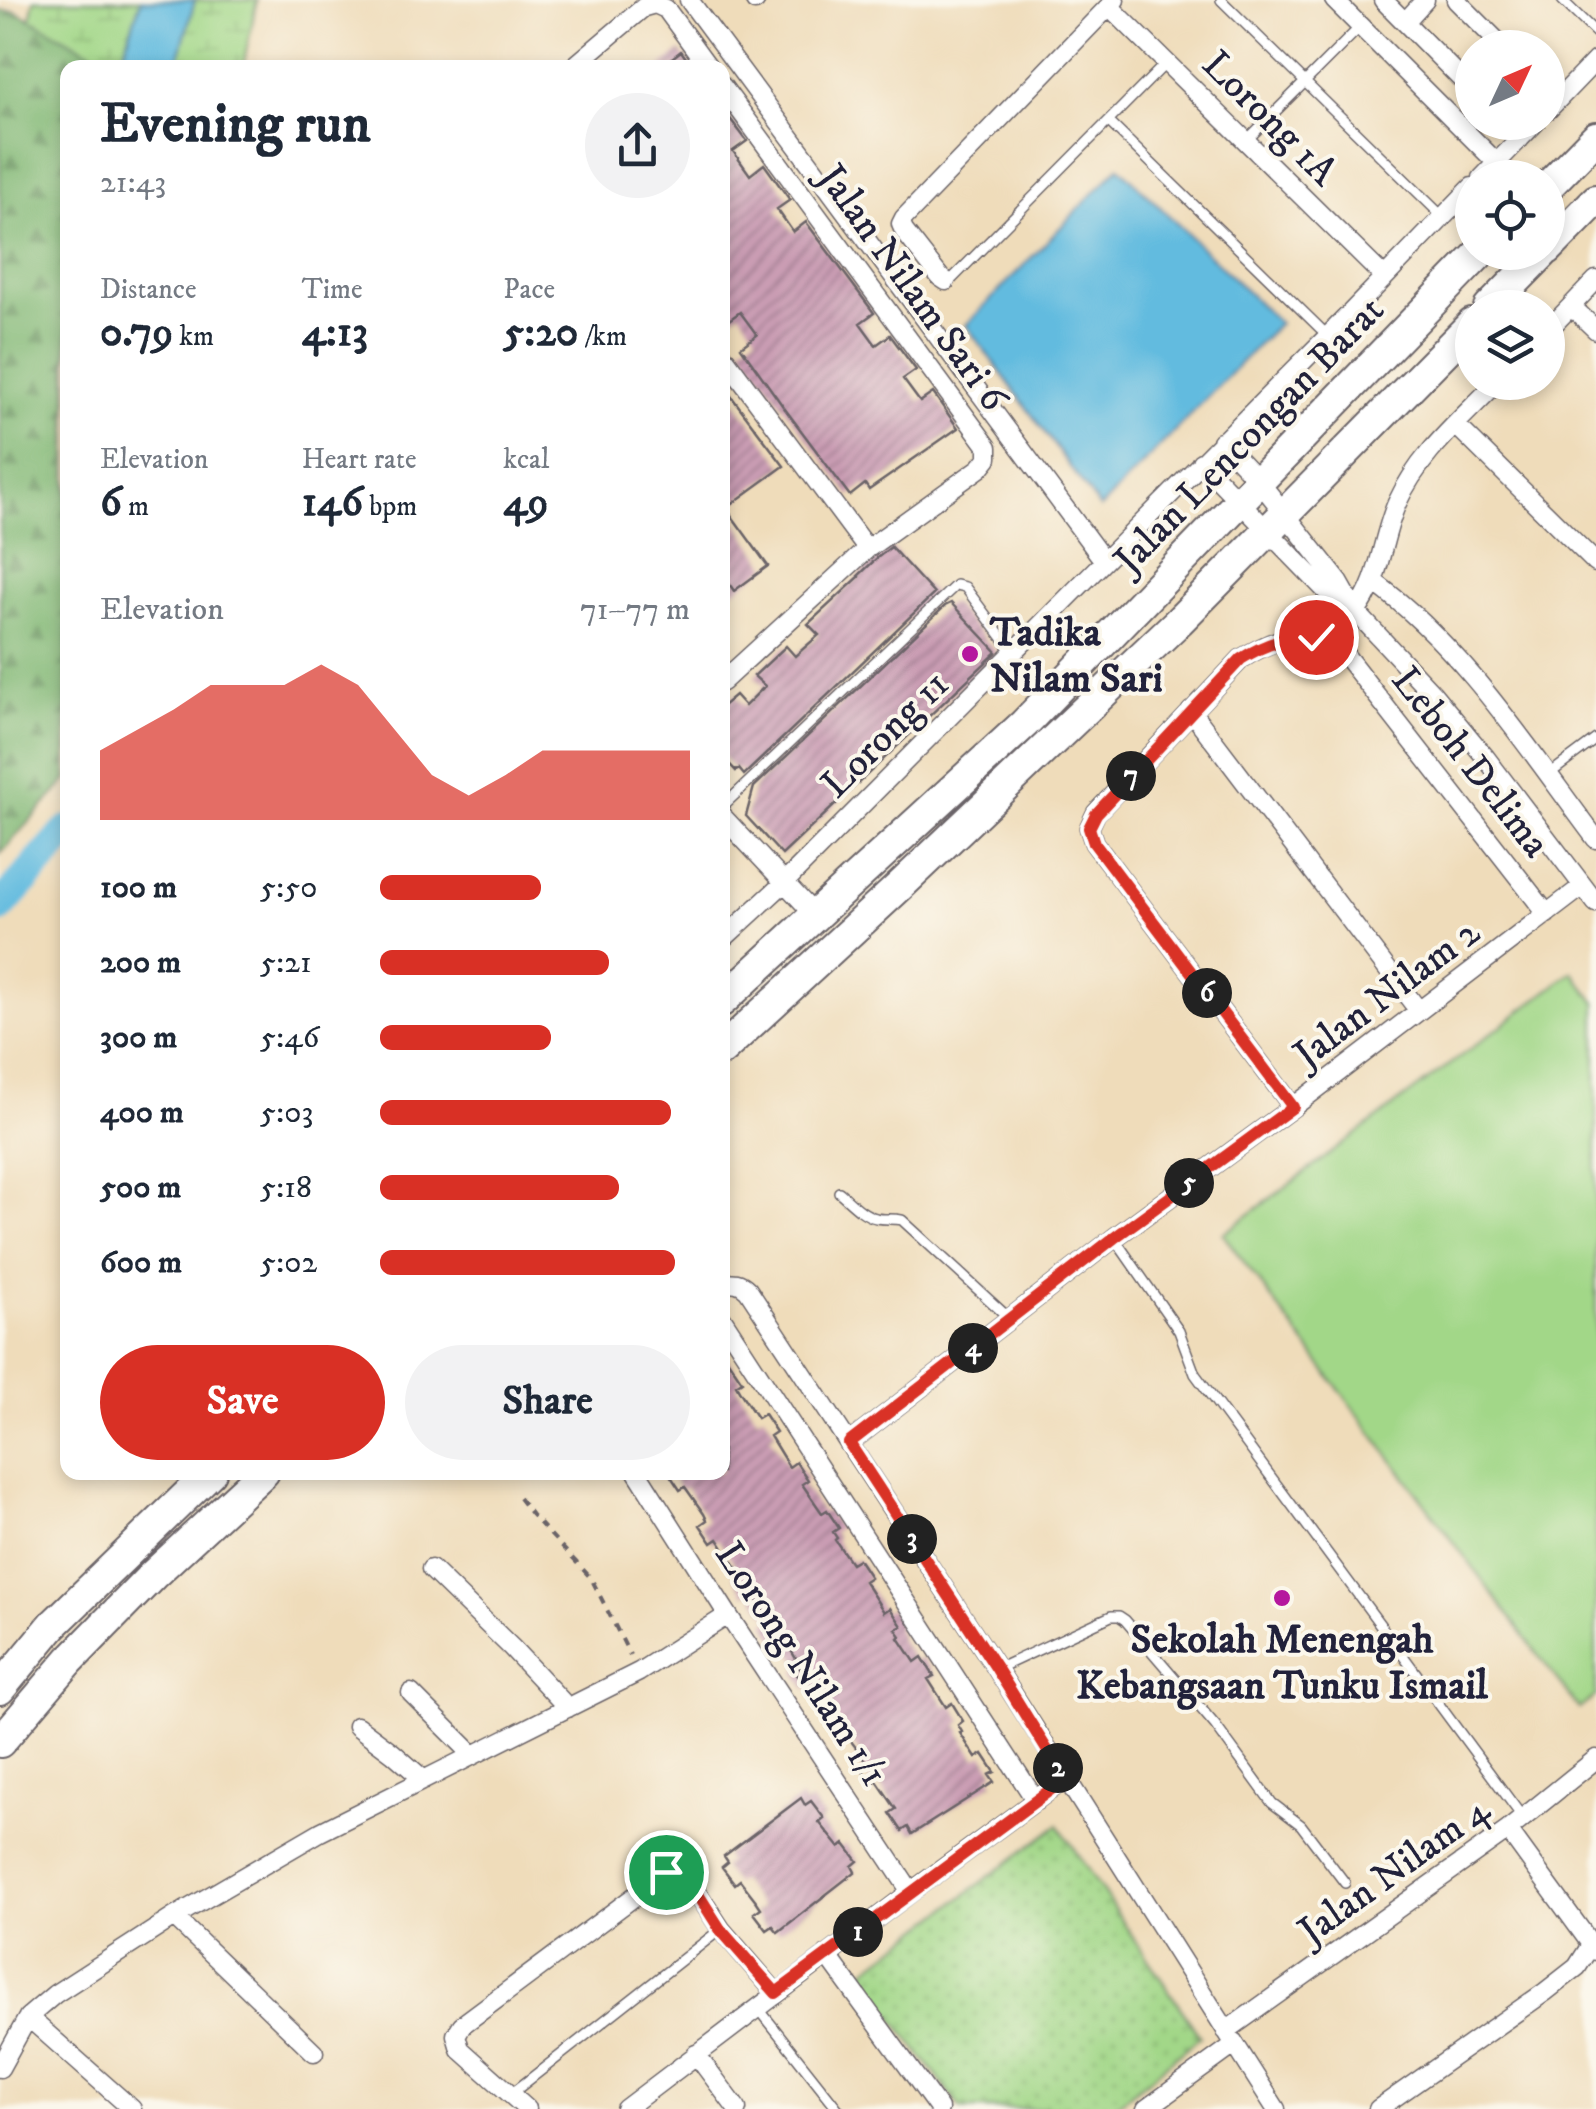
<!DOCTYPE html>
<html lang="en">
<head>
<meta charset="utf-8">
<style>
  :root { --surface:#fff; --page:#f2f2f3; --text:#1f2937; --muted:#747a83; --accent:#d93025 }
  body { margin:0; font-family:"IM FELL DW Pica",serif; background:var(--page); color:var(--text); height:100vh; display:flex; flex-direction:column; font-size:38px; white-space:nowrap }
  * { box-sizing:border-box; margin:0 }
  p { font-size:32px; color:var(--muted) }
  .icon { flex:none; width:55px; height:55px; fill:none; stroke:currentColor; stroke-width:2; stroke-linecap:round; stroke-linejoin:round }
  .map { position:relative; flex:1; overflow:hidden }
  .side { position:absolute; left:60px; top:60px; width:670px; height:1420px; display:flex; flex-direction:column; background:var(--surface); border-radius:20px; box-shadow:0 5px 15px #0003 }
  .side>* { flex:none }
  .needle { width:65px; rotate:46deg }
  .controls { position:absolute; left:1455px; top:30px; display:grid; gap:20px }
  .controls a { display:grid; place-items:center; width:110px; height:110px; border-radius:50%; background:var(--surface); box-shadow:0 5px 15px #0003; font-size:50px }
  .pin { position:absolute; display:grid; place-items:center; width:85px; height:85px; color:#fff; margin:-42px; border:5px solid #fff; border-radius:50%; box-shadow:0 2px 10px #0007 }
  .km { position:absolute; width:50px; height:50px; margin:-25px; border-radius:50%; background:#222; color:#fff; font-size:28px; line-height:50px; text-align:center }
  .round { display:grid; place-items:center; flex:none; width:105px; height:105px; border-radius:52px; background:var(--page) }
  .head { display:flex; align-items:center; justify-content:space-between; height:170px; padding:0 40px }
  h1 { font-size:55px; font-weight:700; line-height:75px }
  .figures { display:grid; grid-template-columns:repeat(3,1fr); gap:15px; height:170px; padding:10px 40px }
  .figures div { display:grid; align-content:center }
  .figures b { font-size:42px; font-weight:700 }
  .figures small { font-size:28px; font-weight:400 }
  .figures p { font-size:28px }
  .chart { height:280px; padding:20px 40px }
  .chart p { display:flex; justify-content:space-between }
  .chart svg { width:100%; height:180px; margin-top:10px; fill:var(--accent); opacity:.7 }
  .cta { display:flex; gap:20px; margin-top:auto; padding:20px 40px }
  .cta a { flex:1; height:115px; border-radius:60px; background:var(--accent); color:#fff; font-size:40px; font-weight:700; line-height:115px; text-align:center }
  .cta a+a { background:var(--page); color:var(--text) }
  ul { padding:0 40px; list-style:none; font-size:32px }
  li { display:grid; grid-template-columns:160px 120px 1fr; align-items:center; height:75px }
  li i { height:25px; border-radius:12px; background:var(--accent) }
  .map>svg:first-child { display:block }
</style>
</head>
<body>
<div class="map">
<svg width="1596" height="2109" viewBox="0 0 1596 2109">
  <defs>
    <pattern id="forest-firs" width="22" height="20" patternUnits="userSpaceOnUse" patternTransform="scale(2.5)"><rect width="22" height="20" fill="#81b874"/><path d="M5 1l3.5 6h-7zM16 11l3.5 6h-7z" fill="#699560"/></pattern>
    <pattern id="wetland-marsh" width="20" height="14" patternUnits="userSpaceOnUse" patternTransform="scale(2.5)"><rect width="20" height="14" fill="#a2d788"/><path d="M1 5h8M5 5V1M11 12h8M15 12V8" fill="none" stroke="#8bb876"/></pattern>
    <pattern id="park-dots" width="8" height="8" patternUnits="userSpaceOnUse" patternTransform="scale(2.5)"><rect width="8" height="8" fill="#a2d788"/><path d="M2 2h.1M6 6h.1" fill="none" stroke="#8bb876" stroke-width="1.8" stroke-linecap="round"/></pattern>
    <pattern id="building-hatch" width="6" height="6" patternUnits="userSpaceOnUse" patternTransform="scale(2.5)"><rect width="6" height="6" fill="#ca9db4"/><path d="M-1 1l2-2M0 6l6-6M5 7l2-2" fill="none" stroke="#a48094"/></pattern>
  </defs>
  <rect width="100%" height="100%" fill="#fbf7ec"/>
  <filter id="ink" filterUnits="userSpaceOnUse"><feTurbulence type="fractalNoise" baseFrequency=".01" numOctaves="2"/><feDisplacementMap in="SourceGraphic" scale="20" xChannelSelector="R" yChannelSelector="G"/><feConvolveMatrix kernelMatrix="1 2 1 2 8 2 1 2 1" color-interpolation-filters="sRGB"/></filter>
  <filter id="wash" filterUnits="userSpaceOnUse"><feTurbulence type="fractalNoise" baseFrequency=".0048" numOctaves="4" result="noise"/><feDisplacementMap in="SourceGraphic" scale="40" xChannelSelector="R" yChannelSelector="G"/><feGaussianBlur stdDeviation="2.25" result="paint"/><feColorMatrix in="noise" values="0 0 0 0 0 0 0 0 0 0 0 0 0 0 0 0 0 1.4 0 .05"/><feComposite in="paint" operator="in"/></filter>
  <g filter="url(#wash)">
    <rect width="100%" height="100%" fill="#efdcba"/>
    <path fill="url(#forest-firs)" stroke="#526d58" stroke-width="2.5" d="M 0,11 L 15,11 L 119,67 L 68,68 L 67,780 L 0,854 Z"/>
    <path fill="url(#wetland-marsh)" stroke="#627c62" stroke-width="2.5" d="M 34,0 L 141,0 L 119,66 L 30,19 Z
      M 195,0 L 257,0 L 243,67 L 176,67 Z"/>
    <path fill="url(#park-dots)" stroke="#627c62" stroke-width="2.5" d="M 1058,1825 L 1200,2037 L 1112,2109 L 961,2109 L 860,1974 Z"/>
    <path fill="#a2d788" stroke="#627c62" stroke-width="2.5" d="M 1573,972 L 1596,1003 L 1596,1696 L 1579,1709 L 1223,1234 Z"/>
    <path fill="#62bbdf" stroke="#426e8d" stroke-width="2.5" d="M 141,0 L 195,0 L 176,67 L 119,67 Z
      M 1119,167 L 1279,323 L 1100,508 L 966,325 Z"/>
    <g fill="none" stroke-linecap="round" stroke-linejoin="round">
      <path stroke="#62bbdf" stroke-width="32" d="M 0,907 L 68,831"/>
    </g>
    <g id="blocks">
      <path fill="url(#building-hatch)" d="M 681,51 L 693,68 L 659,68 Z
        M 722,108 L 747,141 L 733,151 L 750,175 L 764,164 L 790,200 L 777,209 L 793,232 L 806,222 L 874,313 L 860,323 L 876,345 L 890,335 L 916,370 L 903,379 L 920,402 L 933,393 L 958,428 L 869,490 L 865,484 L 850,496 L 782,405 L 741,347 L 757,335 L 740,312 L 722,325 Z
        M 722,384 L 784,466 L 726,508 L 768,566 L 734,591 L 730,585 L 722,591 Z
        M 891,547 L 934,594 L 744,775 L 739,769 L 736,771 L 722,756 L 722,706 L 735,695 L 745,706 L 765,686 L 754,676 L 786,646 L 795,656 L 819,635 L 808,624 L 859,577 L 858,576 L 877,558 Z
        M 951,603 L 997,652 L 782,855 L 746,816 L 754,787 L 945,606 Z
        M 722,1351 L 742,1381 L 736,1385 L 740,1392 L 757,1418 L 764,1414 L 776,1432 L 770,1436 L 781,1454 L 789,1467 L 796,1462 L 808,1480 L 802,1484 L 822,1513 L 827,1510 L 839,1528 L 833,1532 L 837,1538 L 835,1540 L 851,1563 L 858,1559 L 870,1577 L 864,1581 L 884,1612 L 890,1608 L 902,1626 L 896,1629 L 901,1636 L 899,1638 L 915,1662 L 922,1657 L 934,1676 L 928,1679 L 946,1707 L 952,1703 L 963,1721 L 958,1725 L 962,1732 L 960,1733 L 976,1758 L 983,1754 L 995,1772 L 989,1775 L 994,1782 L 912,1834 L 908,1827 L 902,1831 L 890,1813 L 896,1809 L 877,1781 L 872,1785 L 860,1766 L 867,1762 L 844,1732 L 838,1736 L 827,1718 L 832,1714 L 812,1685 L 806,1689 L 795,1671 L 801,1667 L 783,1637 L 777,1641 L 765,1623 L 770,1620 L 751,1591 L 745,1594 L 733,1576 L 740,1572 L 718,1539 L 712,1543 L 700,1525 L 707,1520 L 704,1514 L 685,1487 L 680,1490 L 668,1472 L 722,1472 Z
        M 801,1798 L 805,1805 L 811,1801 L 824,1818 L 819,1822 L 840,1848 L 845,1844 L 858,1861 L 852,1866 L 855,1872 L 778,1932 L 773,1926 L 767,1930 L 754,1913 L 761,1908 L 757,1902 L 740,1880 L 735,1884 L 722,1867 L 728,1862 L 724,1856 Z"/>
    </g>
  </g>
  <g filter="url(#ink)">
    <use href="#blocks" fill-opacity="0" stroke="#6a6367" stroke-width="2.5"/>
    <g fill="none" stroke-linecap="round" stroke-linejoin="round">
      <g stroke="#6a6367" stroke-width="12">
        <path id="service" d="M 1221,0 L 1443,217
          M 1562,0 L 1596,33
          M 1109,122 L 1328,336
          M 1246,141 L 1360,27
          M 946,281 L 952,279 L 1166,63
          M 1548,775 L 1596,739
          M 722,807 L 956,585 L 965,587 L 1013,652
          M 839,1192 C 850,1201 862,1215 876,1218 C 884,1220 894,1218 902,1220 L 1010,1319
          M 1114,1238 L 1179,1331 L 1195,1374 L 1523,1818
          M 997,1669 L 1111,1616 L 1119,1616 L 1125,1620 L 1215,1725 L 1272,1803 L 1301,1825 L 1345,1883
          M 759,2009 L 838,2109
          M 511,2094 L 721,1929"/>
      </g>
      <g stroke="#6a6367" stroke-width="21">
        <path id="minor" d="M 689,0 L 1104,561
          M 1334,0 L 1497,163
          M 1383,0 L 1472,90
          M 1456,0 L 1504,48
          M 755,1 L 756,0
          M 1109,6 L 1384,277
          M 1405,22 L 1425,0
          M 572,68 L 644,7 L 655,4 L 666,9 L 709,68
          M 722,86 L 988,447 L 988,458 L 980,468 L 867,549 L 722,682
          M 1548,110 L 1596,60
          M 1504,122 L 1520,139
          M 1482,178 L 1536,122
          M 946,281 L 940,277 L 904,231 L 901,224 L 904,218 L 1115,0
          M 1571,306 L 1596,330
          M 1548,330 L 1596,280
          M 722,354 L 867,549
          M 1456,425 L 1596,563
          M 1221,441 L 1258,480 L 1339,582 L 1356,612 L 1433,694 L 1486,758 L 1596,903
          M 1201,462 L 1329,594 L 1355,611
          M 1374,582 C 1464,648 1529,750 1596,839
          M 1356,612 C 1381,580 1381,539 1397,503 C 1420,453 1460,421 1497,382
          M 1191,711 L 1419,1011
          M 722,816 L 815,915
          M 722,940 L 785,882 L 1328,336 L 1472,187
          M 1293,1107 L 1094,843 L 1089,828 L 1096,813 L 1241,659 C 1262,646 1294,629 1320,639 C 1327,641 1335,647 1342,651 L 1547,914
          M 722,1284 C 734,1281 740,1282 748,1290 L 997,1669 L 1276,2109
          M 722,1318 L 1036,1801
          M 849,1443 L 1114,1238 L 1293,1107 L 1583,886
          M 637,1472 L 728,1615 L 911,1892
          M 431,1569 L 512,1648 L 568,1708
          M 411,1693 L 473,1755
          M 357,1726 L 393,1753 L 424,1780
          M 1508,1830 L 1596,1951
          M 174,1917 L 314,2052
          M 827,1955 L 939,2109
          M 28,2017 L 132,2109
          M 1226,2031 L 1508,1830 L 1596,1759
          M 696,2054 L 737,2109
          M 0,2068 L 28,2017 L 55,1994 L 174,1917 L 320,1832 L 639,1672 L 728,1615
          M 527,2109 L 460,2049 L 456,2035 L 462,2025 L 666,1873 L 677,1871 L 687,1877 L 721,1929 L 776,1993
          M 625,2109 L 911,1892 L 1065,1779
          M 1146,2109 L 1234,2045
          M 1378,2109 L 1545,1992 L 1577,1967 L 1591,1945"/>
      </g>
      <g stroke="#6a6367" stroke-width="34">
        <path id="trunk" d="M 1548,186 L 1596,137
          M 1548,249 L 1596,200
          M 1489,308 L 1544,252
          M 722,1001 L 1024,724 L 1481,252
          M 722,1050 L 900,886 L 1179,621 L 1472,324
          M 0,1689 L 53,1625 L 211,1472
          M 0,1742 L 70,1660 L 153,1575 L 264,1472"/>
      </g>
      <path stroke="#6a6367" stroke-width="4" stroke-dasharray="8 8" stroke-linecap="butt" d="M 519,1498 L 532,1515 L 591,1578 L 630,1655"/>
      <use href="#service" stroke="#fff" stroke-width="9"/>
      <use href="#minor" stroke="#fff" stroke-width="18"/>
      <use href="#trunk" stroke="#fff" stroke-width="30"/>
    </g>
  </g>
  <g fill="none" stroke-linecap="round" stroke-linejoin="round" filter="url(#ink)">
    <g stroke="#fff" stroke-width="20">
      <path id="route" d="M 666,1872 L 677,1871 L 687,1877 L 720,1929 L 776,1993 L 1065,1779 L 997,1669 L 849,1443 L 1114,1238 L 1293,1107 L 1094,843 L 1089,828 L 1096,814 L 1241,659 C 1268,642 1285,638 1316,637"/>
    </g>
    <use href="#route" stroke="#d93025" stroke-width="12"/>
  </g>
  <g fill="#b5179e" stroke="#fbf7ec" stroke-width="4">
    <circle cx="970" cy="654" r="10"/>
    <circle cx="1282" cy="1598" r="10"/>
  </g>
  <g text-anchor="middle" stroke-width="8" stroke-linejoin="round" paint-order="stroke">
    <g font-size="40" fill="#22223b" stroke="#fbf7ec">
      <text transform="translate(1271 117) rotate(45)" y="14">Lorong 1A</text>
      <text transform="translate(914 287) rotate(54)" y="14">Jalan Nilam Sari 6</text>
      <text transform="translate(1248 434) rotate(-46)" y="14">Jalan Lencongan Barat</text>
      <text transform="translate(884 733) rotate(-45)" y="14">Lorong 11</text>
      <text transform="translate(1472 761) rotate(52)" y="14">Leboh Delima</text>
      <text transform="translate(1386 992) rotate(-37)" y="14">Jalan Nilam 2</text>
      <text transform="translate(803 1663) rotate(57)" y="14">Lorong Nilam 1/1</text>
      <text transform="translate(1393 1869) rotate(-36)" y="14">Jalan Nilam 4</text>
    </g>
    <g font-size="40" font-weight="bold" fill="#22223b" stroke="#fbf7ec" text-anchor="start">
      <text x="990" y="645">Tadika<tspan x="990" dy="46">Nilam Sari</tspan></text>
      <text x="1282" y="1652" text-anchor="middle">Sekolah Menengah<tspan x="1282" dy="46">Kebangsaan Tunku Ismail</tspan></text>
    </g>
  </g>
</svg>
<div class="controls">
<a><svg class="needle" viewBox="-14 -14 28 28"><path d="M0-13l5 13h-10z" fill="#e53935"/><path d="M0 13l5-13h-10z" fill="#747a83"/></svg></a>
<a><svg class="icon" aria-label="locate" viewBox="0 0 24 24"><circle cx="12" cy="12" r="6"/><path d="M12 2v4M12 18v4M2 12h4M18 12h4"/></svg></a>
<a><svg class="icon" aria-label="layers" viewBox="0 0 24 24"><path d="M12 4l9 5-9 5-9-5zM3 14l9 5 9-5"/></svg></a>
</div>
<div class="pin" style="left:666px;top:1872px;background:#1e9e55"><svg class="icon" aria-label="arrive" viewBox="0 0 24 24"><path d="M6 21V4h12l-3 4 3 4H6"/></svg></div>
<div class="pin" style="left:1316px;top:637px;background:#d93025"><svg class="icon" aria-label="check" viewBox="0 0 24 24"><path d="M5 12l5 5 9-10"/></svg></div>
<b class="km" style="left:858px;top:1932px">1</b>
<b class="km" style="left:1058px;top:1768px">2</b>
<b class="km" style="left:912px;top:1539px">3</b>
<b class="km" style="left:973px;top:1348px">4</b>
<b class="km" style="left:1189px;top:1183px">5</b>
<b class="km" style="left:1207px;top:993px">6</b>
<b class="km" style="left:1131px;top:776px">7</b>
<section class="side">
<div class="head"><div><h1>Evening run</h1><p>21:43</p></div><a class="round"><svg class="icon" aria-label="share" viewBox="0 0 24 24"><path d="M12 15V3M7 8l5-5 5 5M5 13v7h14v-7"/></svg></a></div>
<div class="figures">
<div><p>Distance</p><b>0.79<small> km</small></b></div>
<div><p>Time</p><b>4:13</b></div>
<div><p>Pace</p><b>5:20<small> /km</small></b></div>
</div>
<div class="figures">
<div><p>Elevation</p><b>6<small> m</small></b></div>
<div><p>Heart rate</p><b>146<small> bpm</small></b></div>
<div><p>kcal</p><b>49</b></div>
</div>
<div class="chart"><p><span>Elevation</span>71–77 m</p>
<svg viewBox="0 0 160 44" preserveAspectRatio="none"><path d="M0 44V27L10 22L20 17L30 11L40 11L50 11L60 6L70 11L80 22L90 33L100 38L110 33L120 27L130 27L140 27L150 27L160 27V44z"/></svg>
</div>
<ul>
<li><b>100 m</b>5:50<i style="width:52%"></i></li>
<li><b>200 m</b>5:21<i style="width:74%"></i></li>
<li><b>300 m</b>5:46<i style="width:55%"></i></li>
<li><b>400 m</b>5:03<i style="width:94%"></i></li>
<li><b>500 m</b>5:18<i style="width:77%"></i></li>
<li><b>600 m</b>5:02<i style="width:95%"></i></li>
</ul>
<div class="cta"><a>Save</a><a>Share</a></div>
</section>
</div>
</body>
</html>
